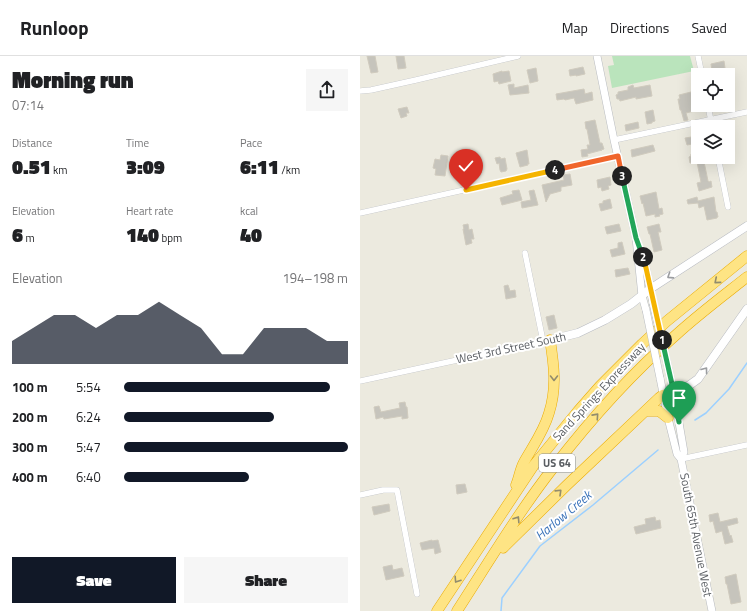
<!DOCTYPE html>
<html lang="en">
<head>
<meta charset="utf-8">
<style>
  :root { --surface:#fff; --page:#f6f6f6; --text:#202124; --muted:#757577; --line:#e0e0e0; --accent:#111827 }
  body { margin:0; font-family:"Titillium Web",sans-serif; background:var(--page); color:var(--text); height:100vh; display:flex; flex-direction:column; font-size:15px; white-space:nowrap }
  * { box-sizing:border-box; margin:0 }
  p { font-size:13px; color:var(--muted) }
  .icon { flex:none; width:22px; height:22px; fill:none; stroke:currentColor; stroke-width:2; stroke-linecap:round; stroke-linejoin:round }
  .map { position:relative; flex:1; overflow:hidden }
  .side { display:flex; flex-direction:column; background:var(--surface); width:360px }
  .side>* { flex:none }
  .controls { position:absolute; left:331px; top:12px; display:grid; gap:8px }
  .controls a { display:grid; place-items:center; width:44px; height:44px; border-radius:0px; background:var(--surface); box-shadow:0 4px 16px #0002; font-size:20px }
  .pin { position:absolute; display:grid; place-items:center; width:34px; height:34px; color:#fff; margin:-41px -17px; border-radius:50% 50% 50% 0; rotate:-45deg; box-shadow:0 0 4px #0007 }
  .pin .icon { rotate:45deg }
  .km { position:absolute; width:20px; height:20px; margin:-10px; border-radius:50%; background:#222; color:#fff; font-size:11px; line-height:20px; text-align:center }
  .round { display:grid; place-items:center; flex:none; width:42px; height:42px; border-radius:0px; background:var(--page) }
  .head { display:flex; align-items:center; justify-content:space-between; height:68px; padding:0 12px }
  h1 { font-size:22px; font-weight:800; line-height:30px }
  .stats { display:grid; grid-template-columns:repeat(3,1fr); gap:6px; height:68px; padding:4px 12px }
  .stats div { display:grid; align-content:center }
  .stats b { font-size:20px; font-weight:800 }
  .stats small { font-size:11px; font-weight:400 }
  .stats p { font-size:11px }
  .chart { height:112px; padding:8px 12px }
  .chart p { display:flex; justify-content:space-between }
  .chart svg { width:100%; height:72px; margin-top:4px; fill:var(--accent); opacity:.7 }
  .primary-button { display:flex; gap:8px; margin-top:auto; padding:8px 12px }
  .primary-button a { flex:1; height:46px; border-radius:0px; background:var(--accent); color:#fff; font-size:16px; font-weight:800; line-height:46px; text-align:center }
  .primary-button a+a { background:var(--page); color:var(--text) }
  ul { padding:0 12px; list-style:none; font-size:13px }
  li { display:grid; grid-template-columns:64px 48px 1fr; align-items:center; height:30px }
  li i { height:10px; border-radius:5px; background:var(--accent) }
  header { display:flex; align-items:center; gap:24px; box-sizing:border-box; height:56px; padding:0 20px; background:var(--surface); border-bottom:1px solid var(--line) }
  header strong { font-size:19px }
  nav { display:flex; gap:22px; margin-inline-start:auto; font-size:14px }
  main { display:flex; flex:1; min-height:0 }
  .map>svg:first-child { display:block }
</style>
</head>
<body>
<header>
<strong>Runloop</strong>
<nav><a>Map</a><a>Directions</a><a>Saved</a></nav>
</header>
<main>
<section class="side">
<div class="head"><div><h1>Morning run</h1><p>07:14</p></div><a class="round"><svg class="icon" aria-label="share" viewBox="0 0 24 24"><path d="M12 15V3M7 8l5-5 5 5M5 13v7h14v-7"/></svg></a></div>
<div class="stats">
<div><p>Distance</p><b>0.51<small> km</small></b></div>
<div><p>Time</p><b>3:09</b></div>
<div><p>Pace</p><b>6:11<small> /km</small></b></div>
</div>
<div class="stats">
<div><p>Elevation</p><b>6<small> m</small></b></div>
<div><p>Heart rate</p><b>140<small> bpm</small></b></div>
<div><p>kcal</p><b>40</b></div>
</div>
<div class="chart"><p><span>Elevation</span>194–198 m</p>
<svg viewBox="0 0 160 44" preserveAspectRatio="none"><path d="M0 44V30L10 22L20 14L30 14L40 22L50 14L60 14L70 6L80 14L90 22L100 38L110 38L120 22L130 22L140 22L150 30L160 30V44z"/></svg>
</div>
<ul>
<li><b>100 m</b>5:54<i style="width:92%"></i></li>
<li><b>200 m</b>6:24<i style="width:67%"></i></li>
<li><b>300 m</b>5:47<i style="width:100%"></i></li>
<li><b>400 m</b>6:40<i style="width:56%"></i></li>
</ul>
<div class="primary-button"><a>Save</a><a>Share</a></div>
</section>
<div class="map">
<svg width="387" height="555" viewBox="0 0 387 555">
  <rect width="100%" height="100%" fill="#eceadf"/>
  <path fill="#bae4bc" d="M 252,0 L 330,0 L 334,15 L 252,32 L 248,10 L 254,9 Z"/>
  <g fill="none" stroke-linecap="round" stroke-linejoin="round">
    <path stroke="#9cd0ff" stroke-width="1.5" d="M 335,364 L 346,357 L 369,333 L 387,307
      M 141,555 L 142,542 L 180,490 L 233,449 L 298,394"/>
  </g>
  <path fill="#c6c4bc" stroke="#d0cbbe" d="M 7,0 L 15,0 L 18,16 L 11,17 Z
    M 36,0 L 44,0 L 46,12 L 38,13 Z
    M 364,5 L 365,12 L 352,15 L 351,8 Z
    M 223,11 L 225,18 L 216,20 L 216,19 L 210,20 L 209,14 Z
    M 176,12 L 178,25 L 170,27 L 167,14 Z
    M 142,15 L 142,16 L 149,15 L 151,25 L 139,28 L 138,25 L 134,26 L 133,18 Z
    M 154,28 L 154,32 L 168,29 L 169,37 L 150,39 L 148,29 Z
    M 273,29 L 274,32 L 290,29 L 292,40 L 276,43 L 276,41 L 260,45 L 259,43 L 257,43 L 256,39 L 258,38 L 258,36 L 268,34 L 268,31 Z
    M 224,33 L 225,38 L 232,36 L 233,44 L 216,48 L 214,42 L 205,44 L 204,43 L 197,44 L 196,38 Z
    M 331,36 L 331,37 L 333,37 L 334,42 L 333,42 L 335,50 L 333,51 L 334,55 L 326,57 L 328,64 L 324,65 L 321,54 L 320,54 L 318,43 L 320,43 L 319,39 Z
    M 47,51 L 49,57 L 46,57 L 47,60 L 41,62 L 38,53 Z
    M 293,54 L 295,65 L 292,66 L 292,67 L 287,68 L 285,56 Z
    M 235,64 L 240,87 L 242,87 L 244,93 L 241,94 L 242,94 L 227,98 L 228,100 L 222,101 L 221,94 L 228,93 L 227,89 L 230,89 L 227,73 L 226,73 L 225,66 Z
    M 278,66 L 279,72 L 266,75 L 265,69 Z
    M 338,80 L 338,87 L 327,89 L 325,82 Z
    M 293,89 L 295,95 L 272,101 L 271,94 Z
    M 167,94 L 169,108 L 167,108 L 168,109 L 160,111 L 156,97 Z
    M 338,96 L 338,101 L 343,101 L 348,125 L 349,126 L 351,125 L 352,131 L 339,135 L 337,127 L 341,126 L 337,106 L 330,107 L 329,101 L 331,100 L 331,98 Z
    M 81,99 L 88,100 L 85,120 L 75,119 L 76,113 L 73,112 L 75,103 L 80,104 Z
    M 140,101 L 141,103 L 145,102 L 147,113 L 146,115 L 141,116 L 140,114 L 139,107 L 137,108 L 135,102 Z
    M 210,118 L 212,129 L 201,131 L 201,135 L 190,138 L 186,146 L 182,129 L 204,124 L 203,119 Z
    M 250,121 L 251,129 L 248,130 L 249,133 L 242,135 L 241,131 L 238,132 L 237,124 Z
    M 159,134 L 162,144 L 142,149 L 140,142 L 153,138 L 152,135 Z
    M 174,134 L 178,149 L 162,152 L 161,146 L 171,144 L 169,135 Z
    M 296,136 L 299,153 L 302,152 L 303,158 L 299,159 L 300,160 L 295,161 L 295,158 L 286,160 L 283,147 L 282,148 L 280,140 Z
    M 337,141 L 338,145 L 354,141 L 356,156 L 357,156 L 358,161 L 357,161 L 357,162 L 347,164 L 344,150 L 339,152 L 338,147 L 328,148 L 327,144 Z
    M 250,143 L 252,152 L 241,155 L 239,148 L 243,147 L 243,145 Z
    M 108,168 L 109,174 L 112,173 L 114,183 L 111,183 L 112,187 L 106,189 L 103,173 L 104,173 L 103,169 Z
    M 259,168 L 261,175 L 247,178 L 245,171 Z
    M 299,168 L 301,176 L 298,176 L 302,194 L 294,196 L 290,178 L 289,178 L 287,171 Z
    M 262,186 L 265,198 L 252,201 L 250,194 L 258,192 L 258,187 Z
    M 268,212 L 270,218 L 256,221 L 255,214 Z
    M 148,229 L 150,235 L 155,234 L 156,241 L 146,243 L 144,230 Z
    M 194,259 L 197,272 L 189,274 L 186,261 Z
    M 45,346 L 46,351 L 47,351 L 48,362 L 42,363 L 42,360 L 24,363 L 23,361 L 16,363 L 14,351 L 19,350 L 21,356 L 40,352 L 39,347 Z
    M 105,428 L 107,436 L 97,438 L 96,429 Z
    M 29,448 L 30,455 L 14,459 L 12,451 Z
    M 358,457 L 360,466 L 377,462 L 378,467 L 367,470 L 370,480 L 371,479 L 373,486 L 365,488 L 362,475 L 356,477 L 353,465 L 350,466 L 349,459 Z
    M 295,461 L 296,465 L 300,464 L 301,472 L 276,478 L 274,471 L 286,468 L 285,463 Z
    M 72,484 L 72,485 L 78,484 L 81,496 L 75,498 L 74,492 L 62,494 L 60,487 Z
    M 32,509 L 33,514 L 42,512 L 44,520 L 26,524 L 23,511 Z
    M 376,518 L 381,546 L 371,548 L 367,528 L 366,528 L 365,521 Z"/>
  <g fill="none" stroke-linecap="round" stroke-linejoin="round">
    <g stroke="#b7babf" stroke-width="6">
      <path id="minor" d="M 338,0 L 342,19
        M 0,35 L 11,34 L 56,24 L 158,0
        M 348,49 L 352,71
        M 254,84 L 387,56
        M 358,101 L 368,151
        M 0,157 L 257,100
        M 165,197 L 183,285
        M 0,325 L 190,284
        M 321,403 L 387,389
        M 0,439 L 23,434 L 37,434 L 57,538"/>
    </g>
    <g stroke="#b7babf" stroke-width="8">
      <path id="tertiary" d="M 237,0 L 254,84 L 276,182 L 282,240 L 286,254
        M 281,195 L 286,212 L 293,247
        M 309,315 L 314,337 L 324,396 L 321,403
        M 300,322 L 308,362 L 317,398 L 321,403 L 352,555"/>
    </g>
    <g stroke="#b8bbc2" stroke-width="9">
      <path id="secondary" d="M 190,284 L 218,277 L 245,264 L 271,248 L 290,233 L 387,170
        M 314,337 L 324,333 L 338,323 L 387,253"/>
    </g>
    <g stroke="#ebac00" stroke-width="11">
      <path id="motorway" d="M 286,355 L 299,355 L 308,362
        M 156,429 C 159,422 160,413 164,406 C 173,390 184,375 189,357 C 197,332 194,309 190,284
        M 143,492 L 207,429 L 299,342 L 303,339 L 314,337
        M 77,555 L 174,409 L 218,355 L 240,330 L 282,288 L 307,265 L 387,200
        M 97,555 C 128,507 158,457 193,412 C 230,364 271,318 317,278 C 339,258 363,240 387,221"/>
    </g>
    <use href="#minor" stroke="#fff" stroke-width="5.5"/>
    <use href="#tertiary" stroke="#fff" stroke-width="7"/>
    <use href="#secondary" stroke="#fff" stroke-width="8"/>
    <use href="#motorway" stroke="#fee484" stroke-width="10"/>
    <g stroke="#b7babf" stroke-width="8" stroke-linecap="butt">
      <path id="tertiary-bridge" d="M 293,247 L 309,315
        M 286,254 L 300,322"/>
    </g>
    <use href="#tertiary-bridge" stroke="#fff" stroke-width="7"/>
  </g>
  <defs><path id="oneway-chevron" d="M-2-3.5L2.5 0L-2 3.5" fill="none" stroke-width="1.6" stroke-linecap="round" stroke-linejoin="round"/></defs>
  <g stroke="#9b9da0">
    <use href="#oneway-chevron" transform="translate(310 220) rotate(147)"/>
    <use href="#oneway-chevron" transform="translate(345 314) rotate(-53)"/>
  </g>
  <g stroke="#928c6d">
    <use href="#oneway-chevron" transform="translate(357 225) rotate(140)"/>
    <use href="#oneway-chevron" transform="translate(194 322) rotate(90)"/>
    <use href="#oneway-chevron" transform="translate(236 360) rotate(-48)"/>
    <use href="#oneway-chevron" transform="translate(199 436) rotate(-44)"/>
    <use href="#oneway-chevron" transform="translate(157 463) rotate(-57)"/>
    <use href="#oneway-chevron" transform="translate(97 524) rotate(123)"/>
  </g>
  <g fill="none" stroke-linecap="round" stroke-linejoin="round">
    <g stroke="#fff" stroke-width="8">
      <path id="split-1" d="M 302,284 L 314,337 L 319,366"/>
    </g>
    <g stroke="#fff" stroke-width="8">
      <path id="split-2" d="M 283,201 L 286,212 L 302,284"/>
    </g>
    <g stroke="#fff" stroke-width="8">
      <path id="split-3" d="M 262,120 L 276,182 L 283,201"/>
    </g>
    <g stroke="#fff" stroke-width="8">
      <path id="split-4" d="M 195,114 L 258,100 L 262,120"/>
    </g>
    <g stroke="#fff" stroke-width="8">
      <path id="split-5" d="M 106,134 L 195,114"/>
    </g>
    <use href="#split-1" stroke="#22a559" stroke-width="5"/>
    <use href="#split-2" stroke="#f5b400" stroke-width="5"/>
    <use href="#split-3" stroke="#22a559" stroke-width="5"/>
    <use href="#split-4" stroke="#f0652b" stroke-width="5"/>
    <use href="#split-5" stroke="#f5b400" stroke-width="5"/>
  </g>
  <g text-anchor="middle" stroke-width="4" stroke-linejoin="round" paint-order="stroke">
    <rect fill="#fff" stroke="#8a8d90" stroke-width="1" x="179" y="398" width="36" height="18" rx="3"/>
    <g font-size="11" font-weight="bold" fill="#585c61">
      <text x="197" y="411">US 64</text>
    </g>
    <g font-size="12" fill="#585c61" stroke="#fff">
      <text transform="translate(151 292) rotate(-12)" y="4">West 3rd Street South</text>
      <text transform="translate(239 336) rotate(-47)" y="4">Sand Springs Expressway</text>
      <text transform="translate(336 479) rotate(79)" y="4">South 65th Avenue West</text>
    </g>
    <g font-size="13" font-style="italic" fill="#3c74ba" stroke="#fff">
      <text transform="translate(203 459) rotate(-40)" y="5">Harlow Creek</text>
    </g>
  </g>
</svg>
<div class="controls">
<a><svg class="icon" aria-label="locate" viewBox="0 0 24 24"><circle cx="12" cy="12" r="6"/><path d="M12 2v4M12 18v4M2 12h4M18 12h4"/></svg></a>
<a><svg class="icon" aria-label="layers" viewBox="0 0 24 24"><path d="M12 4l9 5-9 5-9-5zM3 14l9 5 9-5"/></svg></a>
</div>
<div class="pin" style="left:319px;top:366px;background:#1e9e55"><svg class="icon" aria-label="arrive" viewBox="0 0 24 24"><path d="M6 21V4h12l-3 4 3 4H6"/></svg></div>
<div class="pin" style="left:106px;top:134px;background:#d93025"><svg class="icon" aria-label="check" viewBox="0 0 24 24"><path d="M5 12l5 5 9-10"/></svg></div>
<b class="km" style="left:302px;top:284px">1</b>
<b class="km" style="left:283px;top:201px">2</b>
<b class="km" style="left:262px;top:120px">3</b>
<b class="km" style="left:195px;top:114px">4</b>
</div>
</main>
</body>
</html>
